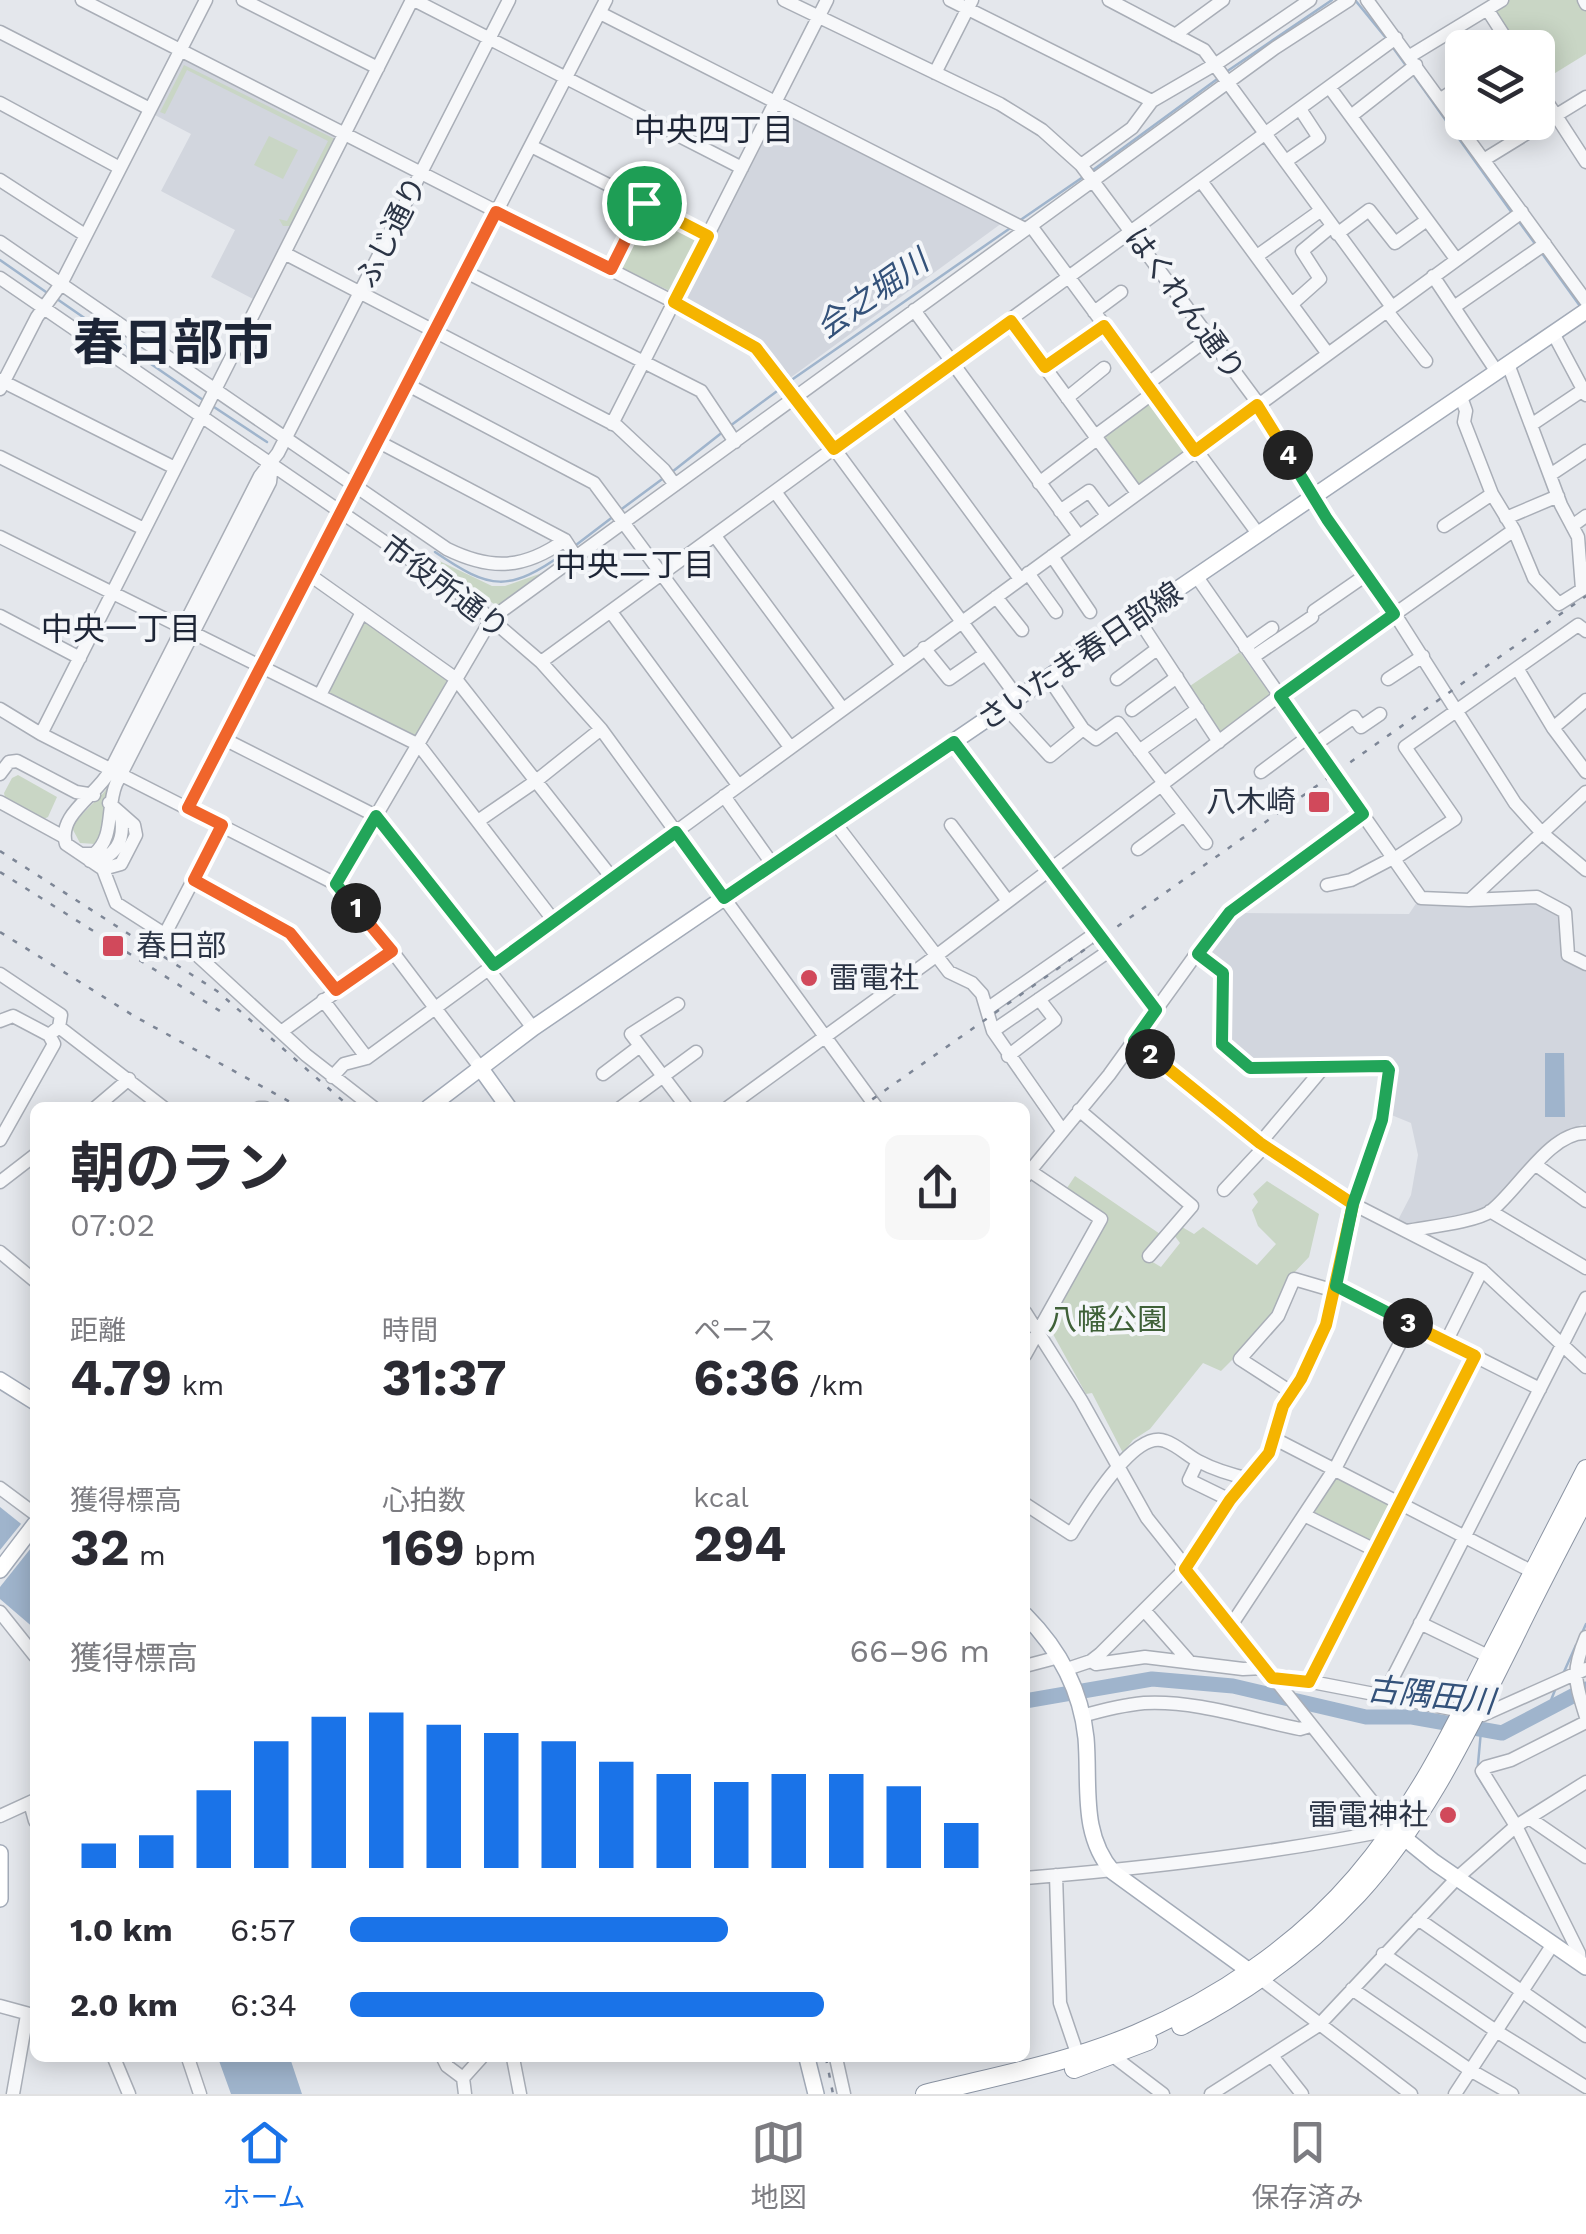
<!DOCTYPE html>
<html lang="ja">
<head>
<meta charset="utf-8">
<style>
  :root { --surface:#fff; --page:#f7f7f7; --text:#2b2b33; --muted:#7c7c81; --line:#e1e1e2; --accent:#1a73e8 }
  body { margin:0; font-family:"Work Sans","Noto Sans JP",sans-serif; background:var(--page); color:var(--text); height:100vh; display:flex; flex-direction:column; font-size:38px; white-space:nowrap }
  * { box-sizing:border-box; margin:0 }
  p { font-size:32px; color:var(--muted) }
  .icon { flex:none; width:55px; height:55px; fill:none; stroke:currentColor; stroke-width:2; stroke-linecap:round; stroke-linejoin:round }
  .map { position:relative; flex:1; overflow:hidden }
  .sheet { position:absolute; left:30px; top:1102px; width:1000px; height:960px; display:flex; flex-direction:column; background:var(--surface); border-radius:15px; box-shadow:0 5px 25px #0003 }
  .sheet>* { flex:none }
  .buttons { position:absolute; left:1445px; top:30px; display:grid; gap:20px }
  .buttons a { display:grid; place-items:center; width:110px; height:110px; border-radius:15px; background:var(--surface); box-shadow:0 5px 25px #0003; font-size:50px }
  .pin { position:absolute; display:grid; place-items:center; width:85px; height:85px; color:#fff; margin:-42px; border:5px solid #fff; border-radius:50%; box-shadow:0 2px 10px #0007 }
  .km { position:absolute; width:50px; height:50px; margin:-25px; border-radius:50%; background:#222; color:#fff; font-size:28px; line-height:50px; text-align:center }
  .round { display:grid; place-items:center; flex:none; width:105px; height:105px; border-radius:15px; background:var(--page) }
  .head { display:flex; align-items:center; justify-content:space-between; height:170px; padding:0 40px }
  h1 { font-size:55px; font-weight:700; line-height:75px }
  .metrics { display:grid; grid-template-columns:repeat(3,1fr); gap:15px; height:170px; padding:10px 40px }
  .metrics div { display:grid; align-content:center }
  .metrics b { font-size:50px; font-weight:700 }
  .metrics small { font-size:28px; font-weight:400 }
  .metrics p { font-size:28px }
  .chart { height:280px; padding:20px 40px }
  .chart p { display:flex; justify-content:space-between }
  .chart svg { width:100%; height:180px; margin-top:10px; stroke:var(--accent); stroke-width:6 }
  ul { padding:0 40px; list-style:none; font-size:32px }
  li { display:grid; grid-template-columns:160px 120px 1fr; align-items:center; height:75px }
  li i { height:25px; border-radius:12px; background:var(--accent) }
  .dock { display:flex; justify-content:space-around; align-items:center; height:140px; border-top:2px solid var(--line); background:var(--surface); font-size:28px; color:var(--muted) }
  .dock a { display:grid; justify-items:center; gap:5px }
  .dock .on { color:var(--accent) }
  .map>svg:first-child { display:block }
</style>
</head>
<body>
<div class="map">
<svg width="1586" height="2094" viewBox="0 0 1586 2094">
  <rect width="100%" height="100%" fill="#e4e7ec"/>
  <path fill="#d2d6de" d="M 183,56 L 340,137 L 255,300 L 211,277 L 235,230 L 161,191 L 191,134 L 153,114 Z
    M 781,108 L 1002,223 L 790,378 L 759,343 L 682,297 L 776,110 Z
    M 1537,901 L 1559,913 L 1564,956 L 1586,967 L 1586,1126 L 1582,1124 L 1550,1143 L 1486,1208 L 1412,1226 L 1398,1220 L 1411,1195 L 1418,1155 L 1411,1123 L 1389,1114 L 1393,1063 L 1260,1061 L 1252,1064 L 1226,1041 L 1228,973 L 1206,954 L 1207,949 L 1225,923 L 1237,913 L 1409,914 L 1417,902 Z"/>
  <path fill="#c9d6c5" d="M 1509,0 L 1579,0 L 1586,11 L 1586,54 L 1539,83 L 1538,48 L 1516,47 L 1492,10 Z
    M 184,65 L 337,140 L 292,226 L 283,226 L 279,219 L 287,221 L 328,141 L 187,70 L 165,114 L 160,112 Z
    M 269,136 L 298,150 L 283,179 L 254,165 Z
    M 647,209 L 701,237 L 672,292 L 617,266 Z
    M 1151,398 L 1190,450 L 1138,488 L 1100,436 Z
    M 429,556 L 492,586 L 505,586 L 545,572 L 498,607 Z
    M 363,615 L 448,678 L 417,741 L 324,692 Z
    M 1240,652 L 1272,697 L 1222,736 L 1187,688 Z
    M 18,775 L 57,797 L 48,817 L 44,819 L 5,798 L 4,793 L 12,778 Z
    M 108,787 C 103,807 107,828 95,844 L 80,843 L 72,828 C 80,813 97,802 108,787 Z
    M 1075,1176 L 1163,1236 L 1151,1261 L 1161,1267 L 1180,1243 L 1174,1235 L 1182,1227 L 1194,1234 L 1203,1227 L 1257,1265 L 1276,1244 L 1258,1226 L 1252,1210 L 1258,1202 L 1253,1194 L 1267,1181 L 1319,1214 L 1309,1257 L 1291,1276 L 1268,1324 L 1221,1371 L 1203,1363 L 1150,1429 L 1133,1440 L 1123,1453 L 1092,1393 L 1086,1394 L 1048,1325 L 1104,1218 L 1065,1191 Z
    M 1337,1477 L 1396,1506 L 1377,1547 L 1312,1516 Z"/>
  <path fill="#9fb4cc" d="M 1545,1053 L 1564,1053 L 1565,1117 L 1545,1117 Z
    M 0,1507 L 35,1535 L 35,1629 L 0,1599 Z
    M 218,2058 L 290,2058 L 302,2094 L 231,2094 Z"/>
  <path fill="#e4e7ec" d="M 25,1519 L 35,1528 L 35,1543 L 0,1587 L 0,1550 Z"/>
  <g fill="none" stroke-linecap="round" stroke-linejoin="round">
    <path stroke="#9fb4cc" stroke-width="2.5" d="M 1355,0 L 1386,38
      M 1394,49 L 1407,67
      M 1226,72 L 1332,0
      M 1412,73 L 1512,213
      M 1093,170 L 1220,77
      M 1517,219 L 1536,245
      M 1019,221 L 1083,177
      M 1541,252 L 1580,306
      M 0,260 L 46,292
      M 57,299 L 203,400
      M 790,381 L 1009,229
      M 214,407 L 267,442
      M 730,426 L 784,386
      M 672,472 L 724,431
      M 619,511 L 665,477
      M 576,545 L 614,516
      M 435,552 C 491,590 508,593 566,552
      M 1582,1633 L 1586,1624
      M 1563,1674 L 1576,1645
      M 1548,1708 L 1555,1690
      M 1481,1731 L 1477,1775 L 1490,1796"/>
    <path stroke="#9fb4cc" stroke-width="15" d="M 1025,1701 L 1152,1679 L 1233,1686 L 1366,1717 L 1412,1717 L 1502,1733 L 1586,1689"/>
    <g stroke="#a9aeb7" stroke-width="15">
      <path id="minor" d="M 82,0 L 725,328 L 756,348 L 780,375 L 1018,698
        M 243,0 L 378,68
        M 414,0 L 742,168
        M 784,0 L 1000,104 L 1042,130 L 1081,165 L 1255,399 L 1327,519 L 1398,619 L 1515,803 L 1542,833 L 1586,870
        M 950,0 L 1152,101
        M 1109,0 L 1204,50 L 1392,307
        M 1367,0 L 1586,301
        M 1584,0 L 1586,4
        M 1487,9 L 1512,48
        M 600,13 L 1025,229
        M 0,32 L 150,109
        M 1175,35 L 1223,0
        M 1410,56 L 1502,0
        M 935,73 L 972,0
        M 1330,88 L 1456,259
        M 1538,88 L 1586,162
        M 1441,99 L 1462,85
        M 0,103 L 120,168
        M 1351,116 L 1416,65
        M 531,146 L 708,235
        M 1485,159 L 1586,97
        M 1286,161 L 1319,138 L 1300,109
        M 1081,165 L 1132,128 L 1152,101 L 1219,62 L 1310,0
        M 0,180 L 85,235
        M 1201,181 L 1328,354
        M 1031,226 L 1259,535
        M 1337,234 L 1369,210 L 1395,243 L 1427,220
        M 0,242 L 447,549 C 492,571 524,569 565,540
        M 284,253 L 617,426 L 664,470 L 675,485
        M 1257,256 L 1320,211
        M 611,269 L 644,203
        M 466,272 L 701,391 L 735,442
        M 1433,276 L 1497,372
        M 0,278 L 469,600 L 541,662 L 601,729 L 877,1108
        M 1292,304 L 1320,279 L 1302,251 L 1332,226
        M 1454,307 L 1545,244
        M 914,310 L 1079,536
        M 1387,311 L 1426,361
        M 1094,312 L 1121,292
        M 1011,321 L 1137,493
        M 1553,333 L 1586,395
        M 1508,364 L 1561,505 L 1578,537 L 1582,589
        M 1045,367 L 1105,326
        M 0,380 L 175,468
        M 1147,384 L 1209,338
        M 408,385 L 594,483 L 790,747
        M 0,389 L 37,317 L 61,284 L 206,0
        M 1461,397 L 1466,411 L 1464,422 L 1492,494 L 1514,530 L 1534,578 L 1559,604 L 1586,587
        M 1067,398 L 1104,368
        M 893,406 L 1020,579
        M 612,424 L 827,0
        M 1531,425 L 1586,388
        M 1095,436 L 1153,393
        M 379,442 L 565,540 L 576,557
        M 0,457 L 144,529
        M 1550,475 L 1586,451
        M 1039,483 L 1097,439
        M 776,493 L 901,664
        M 1060,511 L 1089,491 L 1107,515
        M 1506,518 L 1558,496
        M 1444,526 L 1492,494
        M 1572,526 L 1586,516
        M 715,536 L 842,708
        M 0,537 L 419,745 L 554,921
        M 1052,556 L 1090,612
        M 307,573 L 455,678 L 612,878
        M 1028,573 L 1056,612
        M 1197,577 L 1421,898 L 1469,900 L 1537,897 L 1565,912 L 1568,955 L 1586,964
        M 996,597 L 1022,630
        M 1314,611 L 1366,575
        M 611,612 L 738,785
        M 0,616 L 80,658
        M 1137,617 L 1219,742
        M 1245,647 L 1272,628
        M 924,648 L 949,679 L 985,654
        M 1253,657 L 1312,617
        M 541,662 L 1396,38
        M 1517,668 L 1553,728 L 1586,772
        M 1048,677 L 1083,729 L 1096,739 L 1118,723 L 1164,783
        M 1117,679 L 1157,649
        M 1388,679 L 1423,656
        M 320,695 L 362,612
        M 1005,707 L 1050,756 L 1083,729
        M 0,709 L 41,734 L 336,884 L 392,951 L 479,1066
        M 1132,710 L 1177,677
        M 1553,728 L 1586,700
        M 41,734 L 412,0
        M 224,739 L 376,816 L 494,965
        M 954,742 L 1156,1010
        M 1314,745 L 1354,717 L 1361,727 L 1380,714
        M 1139,751 L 1198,709
        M 1261,772 L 1308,737
        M 0,774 L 9,762 L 17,761 L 76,792 L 94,795
        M 1162,786 L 1206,843
        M 724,796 L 773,865
        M 0,802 L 64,837
        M 109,803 L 134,825 L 136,835 L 121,864 L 103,869 L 66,844 C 57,815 96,796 110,771 L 260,476 L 278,453 L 509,0
        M 188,808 L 606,0
        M 478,821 L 536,781 L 601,729
        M 835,823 L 949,972 L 972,983 L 982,994 L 993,1031 L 1062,1130
        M 951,825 L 1007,900
        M 1138,849 L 1184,815
        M 81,854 L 94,854 C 115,837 106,808 116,784 L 270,482 L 272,464
        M 1394,859 L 1455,819 L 1405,747 L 1578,625 L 1586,631
        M 90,861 C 116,859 125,840 121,816
        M 103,869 L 116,903 L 197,955 L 306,1055 L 374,1108
        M 194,880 L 291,933 L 335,990
        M 336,884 L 492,618 L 1275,48 L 1349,0
        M 1327,885 L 1351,880 L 1393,858
        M 1471,899 L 1586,792
        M 165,934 L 222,825
        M 488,969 L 533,1028
        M 0,974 L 61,1015 L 59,1027 L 49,1035 L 13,1016 L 0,1021
        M 323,1000 L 367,1058
        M 678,1004 L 631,1034 L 687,1108
        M 987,1009 L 1096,933
        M 59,1027 L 164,1108
        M 993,1031 L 1109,951
        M 281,1032 L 392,951
        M 1134,1041 L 1260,1143 L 1353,1204 L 1482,1270 L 1586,1367
        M 1008,1056 L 1055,1020 L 1039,999
        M 603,1074 L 640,1046
        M 332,1077 L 344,1064 L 367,1058 L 1522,212
        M 95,1108 L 129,1079
        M 259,1108 L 265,1108
        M 620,1108 L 696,1052
        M 727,1108 L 936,956 L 1280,695 L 1514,530
        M 1079,1110 L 1192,1206 L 1149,1256
        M 0,1140 L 54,1044 L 49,1035
        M 1260,1143 L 1324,1067
        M 1536,1165 L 1586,1201
        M 1025,1177 L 1109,1075 L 1220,921 L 1363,815
        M 0,1182 L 35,1155
        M 1224,1190 L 1265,1146
        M 1490,1211 L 1586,1268
        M 1407,1231 C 1427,1227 1476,1222 1491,1211 C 1518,1190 1550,1132 1586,1133
        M 0,1252 L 35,1281
        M 1336,1286 L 1540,1389
        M 1025,1312 L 1081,1400 L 1147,1518 L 1394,1829 C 1272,1854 1149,1868 1025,1878
        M 1446,1342 L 1482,1270
        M 1025,1355 L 1101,1219 L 1030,1171
        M 1291,1392 L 1240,1359 L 1278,1316 L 1294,1279 L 1335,1291
        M 1275,1439 L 1533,1572
        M 1198,1461 L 1189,1480 L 1230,1500
        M 0,1488 L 35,1514
        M 1025,1504 L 1071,1534 C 1086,1510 1134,1429 1165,1441 C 1177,1445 1187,1455 1198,1461 C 1215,1470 1232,1475 1250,1479
        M 1306,1516 L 1375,1550
        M 1144,1610 L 1188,1660
        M 0,1612 L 35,1656
        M 1420,1623 L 1490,1657
        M 1230,1627 L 1337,1465 L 1410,1324
        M 1586,1637 C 1571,1673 1575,1681 1586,1717
        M 1091,1661 L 1096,1664 L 1145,1657 L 1243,1669 L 1264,1668
        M 1025,1666 L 1059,1657
        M 1067,1669 L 1091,1661 L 1100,1654 L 1185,1569 L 1230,1500 L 1269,1453 L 1283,1406 L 1301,1379 L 1327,1325 L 1353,1204 L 1382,1120 L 1389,1070 L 1386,1066 L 1250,1068 L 1222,1044 L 1223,973 L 1198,954
        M 1272,1678 L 1286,1677 L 1483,1715 L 1586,1669
        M 1309,1682 L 1475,1356
        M 1383,1697 L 1586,1298
        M 1082,1716 C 1103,1710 1123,1705 1144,1703 C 1195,1700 1250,1719 1300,1729 L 1310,1726
        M 30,1803 L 35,1821
        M 0,1816 L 35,1800
        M 1529,1818 L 1586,1857
        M 1056,1875 L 1060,2003 L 1078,2056
        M 1418,1919 L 1586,2036
        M 1383,1954 L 1496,2031 L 1586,2087
        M 1580,1962 L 1579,1953 L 1516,1826 L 1482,1771 L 1486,1767 L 1511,1760 L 1586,1722
        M 1261,1979 L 1411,2094
        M 1352,1989 L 1470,2070 L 1512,2094
        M 0,2006 L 33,2015
        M 1113,2056 L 1163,2094
        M 1272,2056 L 1302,2094
        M 114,2058 L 129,2094
        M 188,2058 L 200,2094
        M 443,2058 L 447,2066 L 463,2078
        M 513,2058 L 520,2094
        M 836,2058 L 844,2094
        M 13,2094 L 27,2015
        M 465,2094 L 463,2078 L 481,2058
        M 1211,2094 L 1319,2025 L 1457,1878 L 1516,1826 L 1586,1782
        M 1455,2094 L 1553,1944"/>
    </g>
    <g stroke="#a3abb8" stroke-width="18">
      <path id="major" d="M 479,1066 L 509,1108
        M 428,1108 L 533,1028 L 1586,311
        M 0,1380 L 35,1402
        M 0,1570 L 35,1524
        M 1025,1615 C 1059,1649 1081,1690 1086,1738 C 1090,1785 1080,1834 1113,1872 L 1259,1978
        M 1397,1832 L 1434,1862 L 1586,1967
        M 0,1853 L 0,1899
        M 807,2058 L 816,2094"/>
    </g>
    <g stroke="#8b94a3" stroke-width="20">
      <path id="highway" d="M 1181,2026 C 1246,1992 1308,1948 1358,1894 C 1426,1820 1468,1729 1513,1640 C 1536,1592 1561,1545 1586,1497
        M 1074,2069 L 1148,2041
        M 925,2094 C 996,2076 1068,2063 1136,2034 C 1218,1999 1298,1945 1356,1877 C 1412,1812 1451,1735 1489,1658 C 1521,1595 1553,1532 1586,1469"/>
    </g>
    <use href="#minor" stroke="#f7f8fa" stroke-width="12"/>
    <use href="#major" stroke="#fff" stroke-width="15"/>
    <use href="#highway" stroke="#fff" stroke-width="18"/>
    <path stroke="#7d8696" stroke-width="2.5" stroke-dasharray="5 10" stroke-linecap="butt" d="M 0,851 L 217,991 L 351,1108
      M 0,872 L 220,1011
      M 0,932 L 134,1016 L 301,1108
      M 860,1108 L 1586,596
      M 826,2058 L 833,2094"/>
  </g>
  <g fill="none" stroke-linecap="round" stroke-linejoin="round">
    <g stroke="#fff" stroke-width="20">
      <path id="split-1" d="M 356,908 L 392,951 L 336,990 L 290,933 L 194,880 L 222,825 L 188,808 L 496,212 L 611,269 L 644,203"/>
    </g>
    <g stroke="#fff" stroke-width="20">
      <path id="split-2" d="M 356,908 L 336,884 L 376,816 L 494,965 L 676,832 L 724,898 L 954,742 L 1156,1010 L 1134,1041 L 1150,1054"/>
    </g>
    <g stroke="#fff" stroke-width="20">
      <path id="split-3" d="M 1150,1054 L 1260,1143 L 1353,1204 L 1326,1325 L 1301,1379 L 1283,1406 L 1269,1453 L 1230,1500 L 1185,1569 L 1272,1678 L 1309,1682 L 1475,1356 L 1408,1323"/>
    </g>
    <g stroke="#fff" stroke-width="20">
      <path id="split-4" d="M 1288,455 L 1327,519 L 1394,614 L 1280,696 L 1363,814 L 1230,912 L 1198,954 L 1223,973 L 1222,1044 L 1250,1068 L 1386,1066 L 1389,1070 L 1382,1120 L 1353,1204 L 1336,1286 L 1408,1323"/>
    </g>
    <g stroke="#fff" stroke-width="20">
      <path id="split-5" d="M 644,203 L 708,236 L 674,302 L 756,348 L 834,449 L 1011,321 L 1045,367 L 1104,326 L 1195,451 L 1257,405 L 1288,455"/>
    </g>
    <use href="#split-1" stroke="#f0652b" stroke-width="12"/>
    <use href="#split-2" stroke="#22a559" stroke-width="12"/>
    <use href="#split-3" stroke="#f5b400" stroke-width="12"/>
    <use href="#split-4" stroke="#22a559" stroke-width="12"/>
    <use href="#split-5" stroke="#f5b400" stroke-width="12"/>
  </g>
  <g fill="#d1495b" stroke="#f4f6f9" stroke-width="4">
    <rect x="1307" y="790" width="24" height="24" rx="5"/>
    <rect x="101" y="934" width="24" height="24" rx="5"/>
    <circle cx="809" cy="978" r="10"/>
    <circle cx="1448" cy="1815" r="10"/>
  </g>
  <g text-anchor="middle" stroke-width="8" stroke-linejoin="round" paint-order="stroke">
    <g font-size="30" fill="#2b3445" stroke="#f4f6f9">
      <text transform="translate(391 232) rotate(-63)" y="10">ふじ通り</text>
      <text transform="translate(1185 304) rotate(54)" y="10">はくれん通り</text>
      <text transform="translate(445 587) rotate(37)" y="10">市役所通り</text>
      <text transform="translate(1080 656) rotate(-34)" y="10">さいたま春日部線</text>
    </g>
    <g font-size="30" fill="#2b3445" stroke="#f4f6f9" text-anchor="end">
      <text x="1296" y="812">八木崎</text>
      <text x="136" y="956" text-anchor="start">春日部</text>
      <text x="829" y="988" text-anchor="start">雷電社</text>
      <text x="1428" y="1825">雷電神社</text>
    </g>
    <g font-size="30" fill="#3f6138" stroke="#f4f6f9">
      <text x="1107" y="1330">八幡公園</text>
    </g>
    <g font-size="32" fill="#1d2536" stroke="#f4f6f9">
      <text x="714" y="141">中央四丁目</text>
      <text x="635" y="576">中央二丁目</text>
      <text x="121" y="640">中央一丁目</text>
    </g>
    <g font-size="32" font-style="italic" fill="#34527a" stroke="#f4f6f9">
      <text transform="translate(872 294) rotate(-35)" y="11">会之堀川</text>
      <text transform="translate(1431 1695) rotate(6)" y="11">古隅田川</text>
    </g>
    <g font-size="50" font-weight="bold" fill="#1d2536" stroke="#f4f6f9">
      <text x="173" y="360">春日部市</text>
    </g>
  </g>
</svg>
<div class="buttons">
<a><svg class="icon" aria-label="layers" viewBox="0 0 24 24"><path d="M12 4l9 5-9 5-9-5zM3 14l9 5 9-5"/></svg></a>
</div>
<div class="pin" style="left:644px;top:203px;background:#1e9e55"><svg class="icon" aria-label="arrive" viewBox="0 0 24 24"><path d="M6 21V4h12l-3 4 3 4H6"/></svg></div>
<b class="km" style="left:356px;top:908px">1</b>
<b class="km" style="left:1150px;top:1054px">2</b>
<b class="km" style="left:1408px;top:1323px">3</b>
<b class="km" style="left:1288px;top:455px">4</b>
<section class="sheet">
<div class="head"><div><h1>朝のラン</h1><p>07:02</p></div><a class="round"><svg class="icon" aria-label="share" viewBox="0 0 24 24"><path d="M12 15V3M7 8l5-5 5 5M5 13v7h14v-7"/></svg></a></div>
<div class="metrics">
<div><p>距離</p><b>4.79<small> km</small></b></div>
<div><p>時間</p><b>31:37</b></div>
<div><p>ペース</p><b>6:36<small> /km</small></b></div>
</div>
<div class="metrics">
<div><p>獲得標高</p><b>32<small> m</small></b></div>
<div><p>心拍数</p><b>169<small> bpm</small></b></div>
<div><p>kcal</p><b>294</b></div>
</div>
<div class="chart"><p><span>獲得標高</span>66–96 m</p>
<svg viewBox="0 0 160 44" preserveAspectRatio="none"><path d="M5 44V38M15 44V36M25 44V25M35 44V13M45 44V7M55 44V6M65 44V9M75 44V11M85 44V13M95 44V18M105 44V21M115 44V23M125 44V21M135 44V21M145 44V24M155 44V33"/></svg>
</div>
<ul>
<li><b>1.0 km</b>6:57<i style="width:59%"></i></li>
<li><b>2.0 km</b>6:34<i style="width:74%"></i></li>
</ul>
</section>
</div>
<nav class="dock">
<a class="on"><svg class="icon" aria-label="home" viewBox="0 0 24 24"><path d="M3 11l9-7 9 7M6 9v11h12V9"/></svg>ホーム</a>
<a><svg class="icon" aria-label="map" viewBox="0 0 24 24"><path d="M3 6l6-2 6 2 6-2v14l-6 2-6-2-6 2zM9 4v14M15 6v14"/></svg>地図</a>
<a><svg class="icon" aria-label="saved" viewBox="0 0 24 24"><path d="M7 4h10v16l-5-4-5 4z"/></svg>保存済み</a>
</nav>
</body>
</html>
